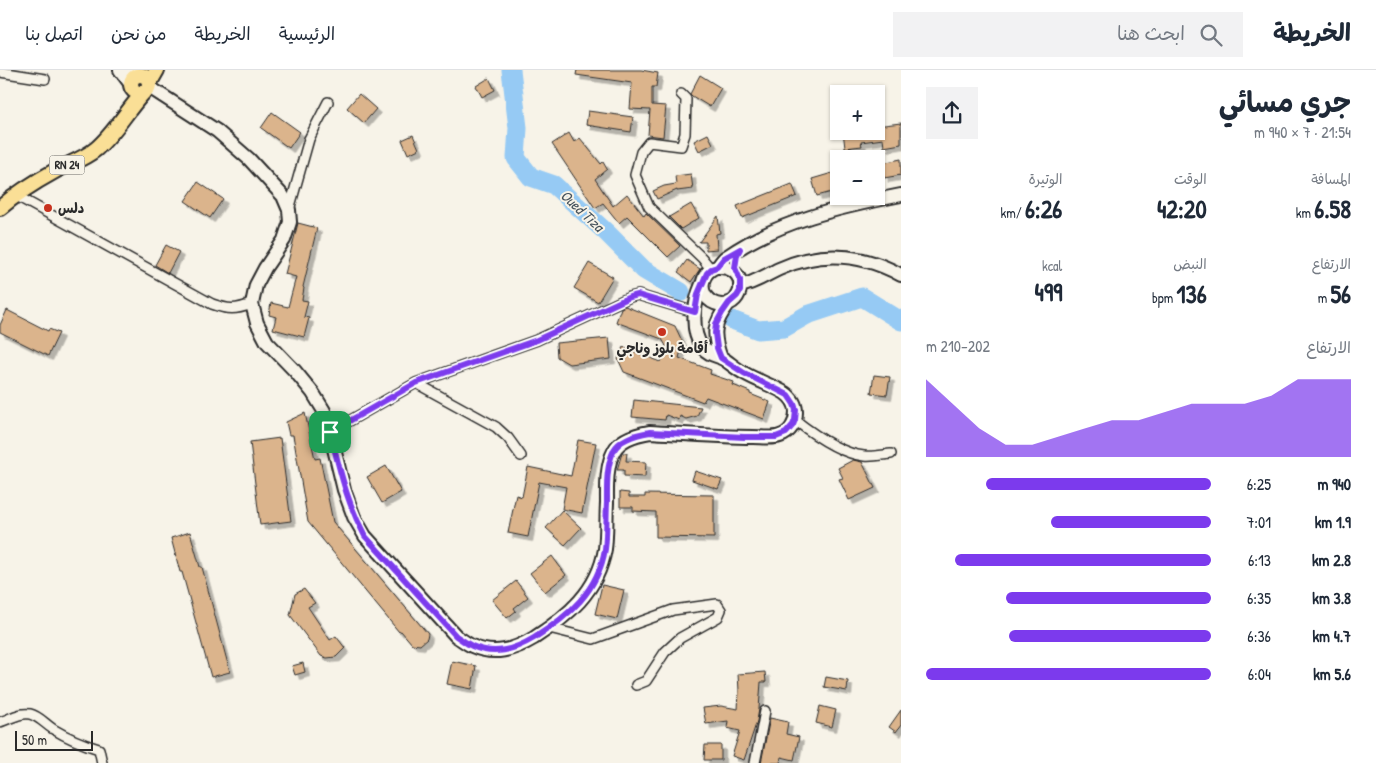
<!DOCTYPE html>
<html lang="ar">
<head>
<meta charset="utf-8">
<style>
  :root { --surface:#fff; --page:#f2f2f3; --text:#1f2937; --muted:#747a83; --line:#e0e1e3; --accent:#7c3aed }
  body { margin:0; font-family:"Patrick Hand","Playpen Sans Arabic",sans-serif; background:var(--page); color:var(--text); direction:rtl; height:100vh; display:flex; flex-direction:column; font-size:19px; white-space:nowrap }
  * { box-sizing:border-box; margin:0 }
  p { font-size:16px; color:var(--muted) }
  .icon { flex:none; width:28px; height:28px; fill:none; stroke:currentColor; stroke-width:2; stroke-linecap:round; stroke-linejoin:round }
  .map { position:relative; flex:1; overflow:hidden; direction:ltr }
  .sheet { display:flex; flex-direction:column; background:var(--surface); width:475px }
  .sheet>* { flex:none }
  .fabs { position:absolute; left:830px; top:15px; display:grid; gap:10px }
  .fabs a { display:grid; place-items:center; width:55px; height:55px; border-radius:0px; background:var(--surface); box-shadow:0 1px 4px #0004; font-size:25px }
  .scale { position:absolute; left:15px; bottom:12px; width:78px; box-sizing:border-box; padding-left:5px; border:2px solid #2b2b2b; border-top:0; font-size:14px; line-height:18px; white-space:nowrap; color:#2b2b2b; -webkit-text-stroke:4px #f7f3e8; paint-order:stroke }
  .pin { position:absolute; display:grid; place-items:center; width:42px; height:42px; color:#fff; margin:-21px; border-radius:10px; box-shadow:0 2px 8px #0006 }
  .round { display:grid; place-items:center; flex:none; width:52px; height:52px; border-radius:0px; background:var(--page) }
  .summary { display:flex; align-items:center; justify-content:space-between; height:85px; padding:0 25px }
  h1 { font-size:28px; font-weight:700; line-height:38px }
  .metrics { display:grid; grid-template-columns:repeat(3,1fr); gap:8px; height:85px; padding:5px 25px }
  .metrics div { display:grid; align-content:center }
  .metrics b { font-size:25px; font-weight:700 }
  .metrics small { font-size:14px; font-weight:400 }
  .metrics p { font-size:14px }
  .chart { height:140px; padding:10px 25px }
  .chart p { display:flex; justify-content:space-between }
  .chart svg { width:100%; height:90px; margin-top:5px; fill:var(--accent); opacity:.7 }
  ul { padding:0 25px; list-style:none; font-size:16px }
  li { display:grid; grid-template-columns:80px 60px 1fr; align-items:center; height:38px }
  li i { height:12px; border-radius:6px; background:var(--accent) }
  header { display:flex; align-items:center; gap:30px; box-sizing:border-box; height:70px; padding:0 25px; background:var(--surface); border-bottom:1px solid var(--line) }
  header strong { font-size:24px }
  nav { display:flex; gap:28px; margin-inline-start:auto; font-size:18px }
  .search { width:350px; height:45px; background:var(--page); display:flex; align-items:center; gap:12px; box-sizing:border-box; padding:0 18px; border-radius:0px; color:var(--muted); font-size:19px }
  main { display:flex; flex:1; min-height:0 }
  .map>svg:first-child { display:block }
</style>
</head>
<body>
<header>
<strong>الخريطة</strong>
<div class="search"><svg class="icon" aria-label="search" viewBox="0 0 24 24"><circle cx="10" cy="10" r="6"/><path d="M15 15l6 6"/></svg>ابحث هنا</div>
<nav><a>الرئيسية</a><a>الخريطة</a><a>من نحن</a><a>اتصل بنا</a></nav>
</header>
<main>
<section class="sheet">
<div class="summary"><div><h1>جري مسائي</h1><p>21:54 · 7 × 940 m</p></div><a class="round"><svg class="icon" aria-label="share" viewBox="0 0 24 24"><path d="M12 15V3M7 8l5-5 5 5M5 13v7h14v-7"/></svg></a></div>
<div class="metrics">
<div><p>المسافة</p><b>6.58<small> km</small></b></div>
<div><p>الوقت</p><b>42:20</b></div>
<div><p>الوتيرة</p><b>6:26<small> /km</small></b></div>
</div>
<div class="metrics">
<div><p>الارتفاع</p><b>56<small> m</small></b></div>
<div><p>النبض</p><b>136<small> bpm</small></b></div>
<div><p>kcal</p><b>499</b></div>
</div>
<div class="chart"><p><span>الارتفاع</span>202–210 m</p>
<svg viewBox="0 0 160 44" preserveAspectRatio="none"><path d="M0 44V6L10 18L20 30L30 38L40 38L50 34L60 30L70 26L80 26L90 22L100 18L110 18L120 18L130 14L140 6L150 6L160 6V44z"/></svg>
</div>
<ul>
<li><b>940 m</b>6:25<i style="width:79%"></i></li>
<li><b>1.9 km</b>7:01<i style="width:56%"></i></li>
<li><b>2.8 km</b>6:13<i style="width:90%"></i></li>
<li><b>3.8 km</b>6:35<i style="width:72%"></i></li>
<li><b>4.7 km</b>6:36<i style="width:71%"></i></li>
<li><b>5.6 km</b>6:04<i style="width:100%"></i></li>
</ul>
</section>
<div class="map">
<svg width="901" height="693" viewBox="0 0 901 693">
  <defs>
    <filter id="shadow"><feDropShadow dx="4.5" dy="4.5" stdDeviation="0" flood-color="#0004"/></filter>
  </defs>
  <rect width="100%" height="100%" fill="#f7f3e8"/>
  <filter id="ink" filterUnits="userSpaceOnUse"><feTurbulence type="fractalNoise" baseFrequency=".02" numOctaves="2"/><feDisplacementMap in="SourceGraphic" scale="10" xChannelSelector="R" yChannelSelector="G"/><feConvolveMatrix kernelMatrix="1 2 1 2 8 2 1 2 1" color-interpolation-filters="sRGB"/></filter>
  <g filter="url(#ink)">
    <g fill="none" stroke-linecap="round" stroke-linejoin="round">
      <path stroke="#96caf4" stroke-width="19" d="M 511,0 L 518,58 L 516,88 L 531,107 L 554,115 L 606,162 L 644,200 L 681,222
        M 732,250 L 758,260 L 784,258 L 807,245 L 862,227 L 901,251"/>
    </g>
    <path fill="#dbb48c" stroke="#2b2b2b" filter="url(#shadow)" d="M 577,0 L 641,0 L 658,3 L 656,17 L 652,17 L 652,35 L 666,36 L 663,67 L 648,65 L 650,40 L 630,39 L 632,13 L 576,5 Z
      M 700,5 L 721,18 L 710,37 L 692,26 L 690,24 Z
      M 489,8 L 495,20 L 482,27 L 476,16 Z
      M 359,24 L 376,39 L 364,53 L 347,38 Z
      M 588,41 L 633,47 L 631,62 L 586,55 Z
      M 272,42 L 300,62 L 289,78 L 261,58 Z
      M 901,53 L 901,74 L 884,77 L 883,69 L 861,72 L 862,76 L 845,78 L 843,61 L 876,61 L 876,56 Z
      M 569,63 L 574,72 L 580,68 L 601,94 L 603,92 L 607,99 L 595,109 L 613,136 L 627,124 L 644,146 L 646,143 L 680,176 L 668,187 L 627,146 L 619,153 L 603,133 L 595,138 L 552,74 Z
      M 708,64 L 713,74 L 699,81 L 694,71 Z
      M 413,65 L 419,79 L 408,84 L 402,70 Z
      M 901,89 L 901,105 L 884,108 L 882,93 Z
      M 839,101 L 839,120 L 817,126 L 812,109 Z
      M 691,104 L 693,119 L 677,121 L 677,120 L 657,129 L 653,121 L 664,116 L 676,114 L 675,106 Z
      M 198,112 L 223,129 L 210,148 L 185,131 Z
      M 792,114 L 797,126 L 742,148 L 737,136 Z
      M 691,134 L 699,148 L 681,159 L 669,147 Z
      M 718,146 L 720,163 L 716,164 L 717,179 L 706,180 L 706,172 L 699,172 Z
      M 298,153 L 317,158 L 303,217 L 304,218 L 302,230 L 308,231 L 304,247 L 309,248 L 304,267 L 273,259 L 276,247 L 269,245 L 271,233 L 288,237 L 296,207 L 285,204 Z
      M 166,175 L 179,182 L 168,203 L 155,195 Z
      M 687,190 L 700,199 L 691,212 L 678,202 Z
      M 589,193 L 613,207 L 598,232 L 574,218 Z
      M 625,236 L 675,256 L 683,273 L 679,288 L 711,300 L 710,304 L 734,312 L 733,315 L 750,322 L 750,324 L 770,332 L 764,349 L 706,327 L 703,332 L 624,302 L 618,289 L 623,277 L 661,292 L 666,276 L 662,269 L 616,252 L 621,238 Z
      M 7,240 L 48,261 L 49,259 L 59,263 L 48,286 L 0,262 L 0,255 Z
      M 609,268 L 611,289 L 569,294 L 557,287 L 556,273 Z
      M 874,305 L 890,307 L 887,325 L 871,323 Z
      M 634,330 L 701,337 L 697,346 L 686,349 L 680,346 L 679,350 L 666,345 L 665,350 L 632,347 Z
      M 305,343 L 315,389 L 320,388 L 333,452 L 428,564 L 427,569 L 420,575 L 412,574 L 401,561 L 399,562 L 308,452 L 293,365 L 289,365 L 286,352 Z
      M 280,368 L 291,451 L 260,455 L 250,372 Z
      M 578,370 L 596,373 L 582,443 L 562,439 L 566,417 L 539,412 L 528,467 L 508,463 L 516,425 L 522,427 L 528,397 L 571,406 Z
      M 622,383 L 627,383 L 626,391 L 646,392 L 645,407 L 624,406 L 624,400 L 617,400 Z
      M 853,390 L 862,392 L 875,418 L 849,430 L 839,409 L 843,408 L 838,398 Z
      M 386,396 L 401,422 L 382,433 L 367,407 Z
      M 695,401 L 722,410 L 718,419 L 692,410 Z
      M 620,422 L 629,423 L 629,427 L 645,427 L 645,424 L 714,425 L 714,468 L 656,467 L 656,442 L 633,441 L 633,437 L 620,437 Z
      M 562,440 L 581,458 L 565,475 L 546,458 Z
      M 190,462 L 200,497 L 202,497 L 230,602 L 211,607 L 182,502 L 180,502 L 171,468 Z
      M 552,486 L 566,505 L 545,522 L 530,503 Z
      M 516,511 L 528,527 L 514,538 L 516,541 L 507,548 L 492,530 Z
      M 602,515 L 624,520 L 617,549 L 595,544 Z
      M 304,519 L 315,533 L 308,537 L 330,570 L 336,566 L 345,578 L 336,587 L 327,588 L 321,586 L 290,545 L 295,524 Z
      M 452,591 L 476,596 L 472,619 L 447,614 Z
      M 303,593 L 305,602 L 295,605 L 292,596 Z
      M 765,602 L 766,612 L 761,612 L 759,639 L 757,651 L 744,690 L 732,686 L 740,661 L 727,658 L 728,651 L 706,654 L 703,638 L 721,636 L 738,639 L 739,621 L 738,604 Z
      M 826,607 L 848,611 L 847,621 L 824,617 Z
      M 820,636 L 836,640 L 832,657 L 816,653 Z
      M 901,640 L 901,655 L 896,662 L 889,657 Z
      M 770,648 L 788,652 L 786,664 L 799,667 L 794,690 L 781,687 L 780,693 L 761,693 Z
      M 705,675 L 721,675 L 721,690 L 704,690 Z"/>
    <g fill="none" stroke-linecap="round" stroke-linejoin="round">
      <g stroke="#2b2b2b" stroke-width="12">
        <path id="street" d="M 0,2 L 45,9
          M 681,24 L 686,29 L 685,64 L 681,76 L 649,72 L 641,82 L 635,105 L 649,137 L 702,188 L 711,199
          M 15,125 L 212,234 C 229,240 235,240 252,234
          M 289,140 L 309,69 L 328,32
          M 416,313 L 496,357 L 508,368 L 521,386
          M 795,350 C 813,364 841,384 864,386 C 872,387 882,385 891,384
          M 330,362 L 416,313 L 537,270 L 630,227 L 638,225 L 648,228 L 695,242
          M 549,558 L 593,569 L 673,540 L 717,534 L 721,540 L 718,547 L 680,568 L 665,582 L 646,611 L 636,615
          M 0,652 C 10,649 20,642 30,644 C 39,646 45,654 53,659 C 68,668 82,674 99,679 L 102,693
          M 755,693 L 765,641"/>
      </g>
      <g stroke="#2b2b2b" stroke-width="16">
        <path id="secondary" d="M 120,0 L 132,16
          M 128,0 L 138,5
          M 149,17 L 217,61 L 249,89 L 283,126 L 289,140 L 290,152 L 284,170 L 265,198 L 256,215 L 252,234 L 257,253 L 267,272 L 295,301 L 313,323 L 324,341 L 330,362 L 344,420 L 354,447 L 365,466 L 456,566 C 461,569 467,574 472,576 C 494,586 514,580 534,568 C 568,546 598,521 605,479 C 607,464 606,448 607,433 C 607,416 606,396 614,381 C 620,369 638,364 650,362 C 684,364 719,367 753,367 C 762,367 772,369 780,366 C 790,363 796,353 796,342 C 796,335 792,328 785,323 C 772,315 757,311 744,303 C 736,299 729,292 722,288 C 714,285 708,284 702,277 C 690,260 694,232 702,214
          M 717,197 C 750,196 745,236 721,235 C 714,234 708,230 705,225 C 700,216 703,204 712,199 C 717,196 715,199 719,195 C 721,192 723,189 726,187 C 777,151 841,137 901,125
          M 740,216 C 755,213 766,205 779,199 C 821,180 861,183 901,205
          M 721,288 C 712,264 713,254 729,233"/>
      </g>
      <g stroke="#2b2b2b" stroke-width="18">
        <path id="primary" d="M131 14a9 9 0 1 1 18 0a9 9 0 1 1-18 0Z
          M 149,14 L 157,0
          M 0,138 C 17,123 35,112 55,101 C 68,94 84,89 96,79 C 115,63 127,40 144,22"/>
      </g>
      <use href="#street" stroke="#f7f3e8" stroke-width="9"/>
      <use href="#secondary" stroke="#f7f3e8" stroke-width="12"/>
      <use href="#primary" stroke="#fadf96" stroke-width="14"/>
    </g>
  </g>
  <g fill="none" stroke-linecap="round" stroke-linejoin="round" filter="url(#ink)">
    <g stroke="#fff" stroke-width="10">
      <path id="route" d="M 740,179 L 737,185 L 735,198 L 740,210 L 740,221 L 737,226 L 729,233 L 722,243 L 716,254 L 715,263 L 717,278 L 721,288 L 744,303 L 788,325 L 794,334 L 796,340 L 795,350 L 793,355 L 786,363 L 776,367 L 744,367 L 650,362 C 638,364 620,369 614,380 C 606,396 607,416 607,433 C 606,448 607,464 605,479 C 598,521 569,546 534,568 C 514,580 494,586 472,576 C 467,574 461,569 456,566 L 365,466 C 346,431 340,400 330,362 L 416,313 L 537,270 L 630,227 L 638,225 L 648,228 L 695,242 L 698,224 L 707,203 L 711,199 L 717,197 L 724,188 Z"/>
    </g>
    <use href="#route" stroke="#7c3aed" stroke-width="6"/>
  </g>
  <g fill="#c8321e" stroke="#f7f3e8" stroke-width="2">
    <circle cx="48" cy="138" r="5"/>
    <circle cx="662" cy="262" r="5"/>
  </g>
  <g text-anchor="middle" stroke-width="4" stroke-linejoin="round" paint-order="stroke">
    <rect fill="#f7f3e8" stroke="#686764" stroke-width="1" x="49.5" y="85.5" width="35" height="19" rx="4"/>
    <g font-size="12" font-weight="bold" fill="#2b2b2b">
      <text x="67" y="99">RN 24</text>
    </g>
    <g font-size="14" font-weight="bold" fill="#2b2b2b" stroke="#f7f3e8" text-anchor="start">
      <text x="58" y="143">دلس</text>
      <text x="662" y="283" text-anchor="middle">أقامة بلوز وناجي</text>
    </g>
    <g font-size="15" font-style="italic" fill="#46535d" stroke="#f7f3e8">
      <text transform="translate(582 141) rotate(43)" y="5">Oued Tiza</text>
    </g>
  </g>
</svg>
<div class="fabs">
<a>+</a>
<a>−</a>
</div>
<div class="scale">50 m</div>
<div class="pin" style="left:330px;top:362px;background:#1e9e55"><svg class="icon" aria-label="arrive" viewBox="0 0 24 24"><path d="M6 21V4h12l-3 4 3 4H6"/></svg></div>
</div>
</main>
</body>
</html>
